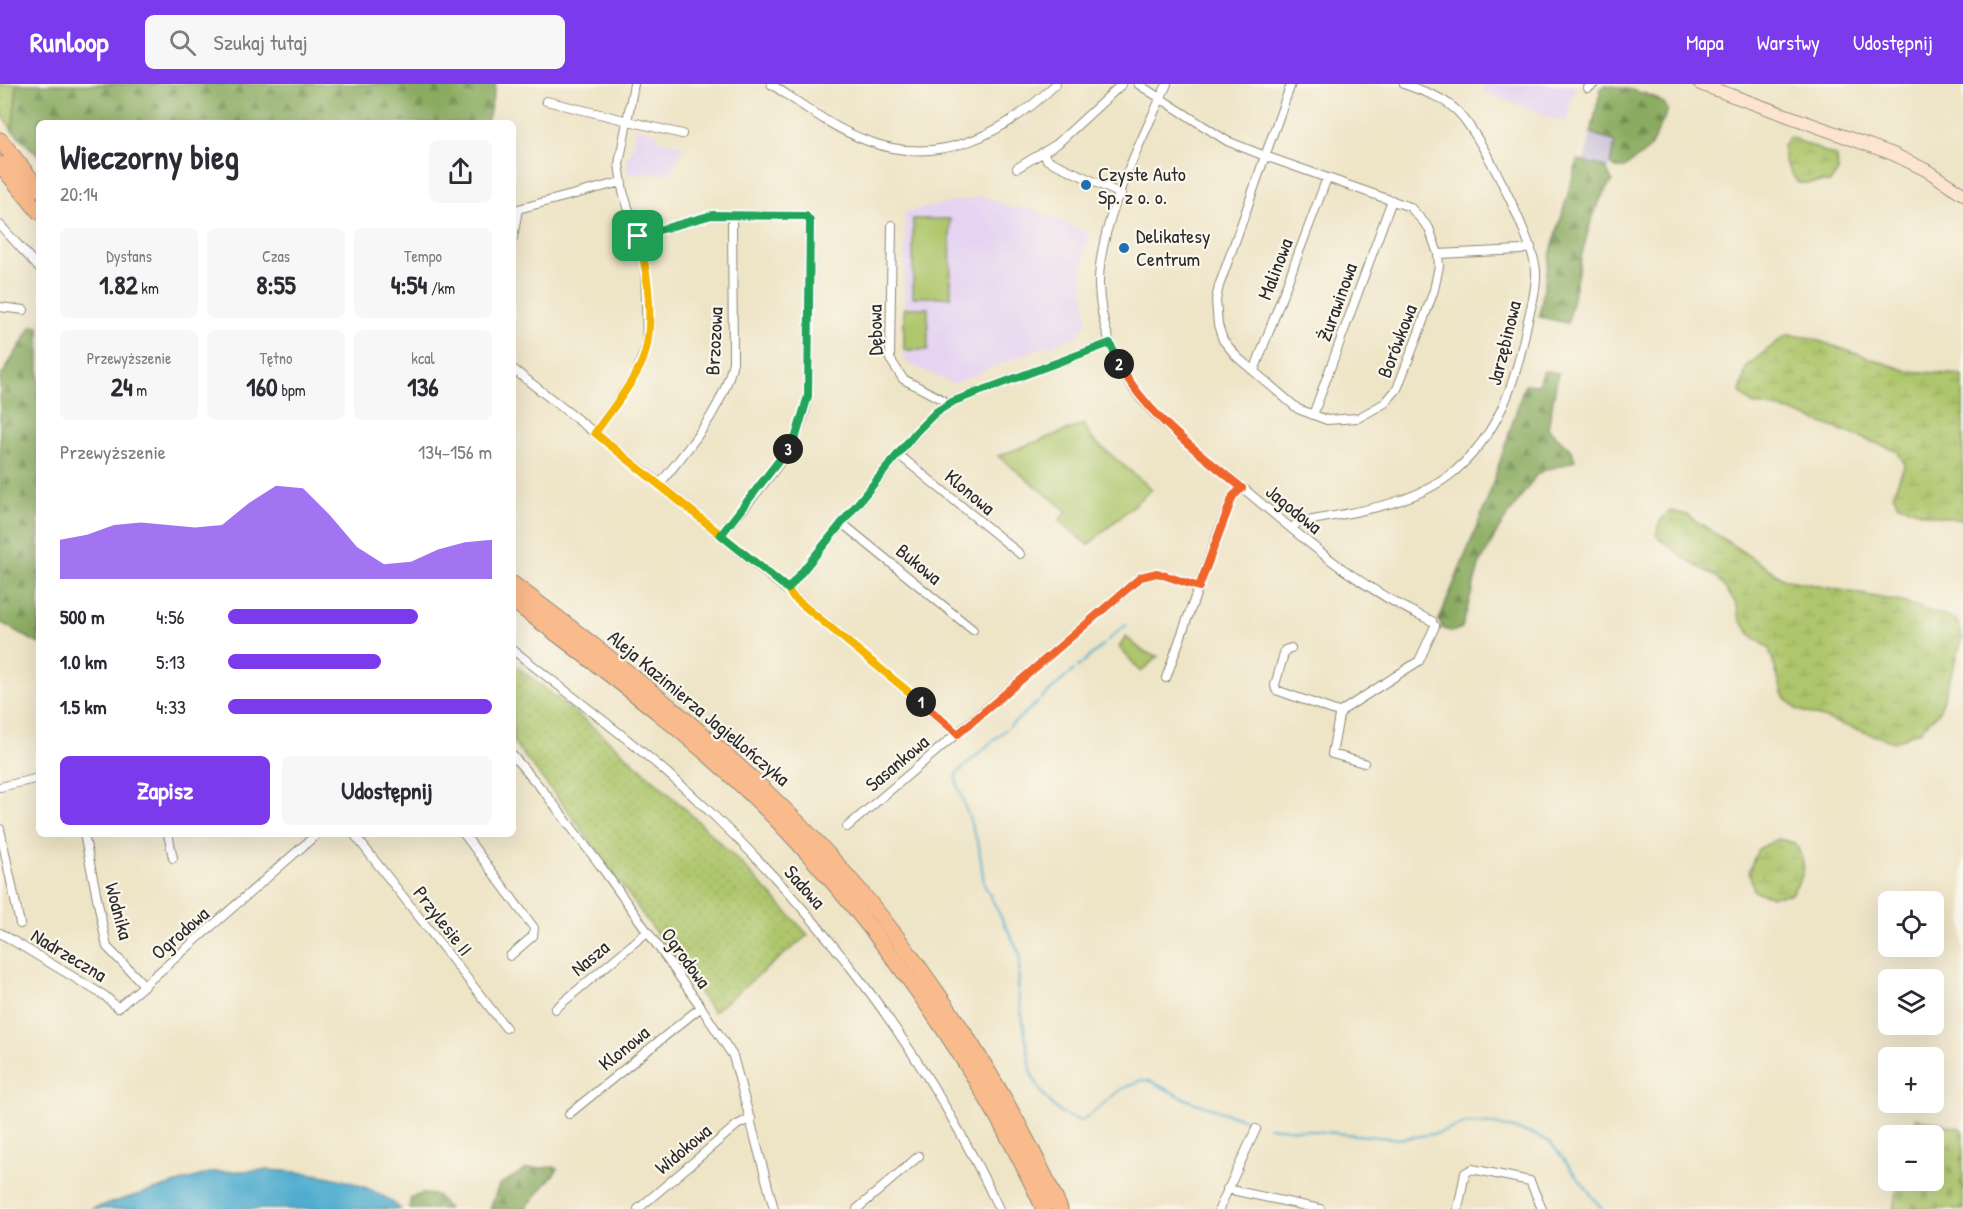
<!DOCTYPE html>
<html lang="pl">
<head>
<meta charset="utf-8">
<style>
  :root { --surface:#fff; --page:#f7f7f7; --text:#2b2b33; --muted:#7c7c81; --accent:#7c3aed }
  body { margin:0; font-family:"Patrick Hand",sans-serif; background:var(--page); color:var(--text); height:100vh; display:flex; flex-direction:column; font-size:22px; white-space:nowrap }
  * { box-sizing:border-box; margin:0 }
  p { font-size:20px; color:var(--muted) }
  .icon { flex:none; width:33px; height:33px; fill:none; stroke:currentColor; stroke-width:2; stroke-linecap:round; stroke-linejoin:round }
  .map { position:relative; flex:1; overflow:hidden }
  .drawer { position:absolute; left:36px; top:36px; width:480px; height:717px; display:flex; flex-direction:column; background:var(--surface); border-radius:9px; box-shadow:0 6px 24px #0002 }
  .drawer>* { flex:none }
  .buttons { position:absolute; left:1878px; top:807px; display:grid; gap:12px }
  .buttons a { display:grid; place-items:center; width:66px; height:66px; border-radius:9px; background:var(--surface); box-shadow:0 6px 24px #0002; font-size:30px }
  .pin { position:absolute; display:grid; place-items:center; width:51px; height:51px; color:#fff; margin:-26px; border-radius:12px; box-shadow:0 3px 9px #0006 }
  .km { position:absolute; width:30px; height:30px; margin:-15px; border-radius:50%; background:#222; color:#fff; font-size:16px; line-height:30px; text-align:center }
  .round { display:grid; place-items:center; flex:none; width:63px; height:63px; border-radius:9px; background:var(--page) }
  .overview { display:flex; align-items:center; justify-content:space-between; height:102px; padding:0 24px }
  h1 { font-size:33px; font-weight:700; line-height:45px }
  .stats { display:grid; grid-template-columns:repeat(3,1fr); gap:9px; height:102px; padding:6px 24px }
  .stats div { display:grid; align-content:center; border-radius:9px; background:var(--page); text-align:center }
  .stats b { font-size:26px; font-weight:700 }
  .stats small { font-size:16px; font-weight:400 }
  .stats p { font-size:16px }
  .chart { height:168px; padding:12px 24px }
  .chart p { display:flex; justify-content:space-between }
  .chart svg { width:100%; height:108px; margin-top:6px; fill:var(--accent); opacity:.7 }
  .cta { display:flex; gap:12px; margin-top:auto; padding:12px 24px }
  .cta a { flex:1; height:69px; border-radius:9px; background:var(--accent); color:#fff; font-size:24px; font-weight:700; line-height:69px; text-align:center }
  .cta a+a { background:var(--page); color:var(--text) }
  ul { padding:0 24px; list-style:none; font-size:20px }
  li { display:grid; grid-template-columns:96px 72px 1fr; align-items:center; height:45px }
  li i { height:15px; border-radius:8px; background:var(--accent) }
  header { display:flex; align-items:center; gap:36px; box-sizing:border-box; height:84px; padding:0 30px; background:var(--accent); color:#fff }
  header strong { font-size:28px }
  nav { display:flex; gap:33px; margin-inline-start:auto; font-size:21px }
  .search { width:420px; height:54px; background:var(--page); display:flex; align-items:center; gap:15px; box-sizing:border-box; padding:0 21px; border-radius:9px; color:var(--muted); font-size:22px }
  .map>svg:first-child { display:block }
</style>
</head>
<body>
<header>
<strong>Runloop</strong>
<div class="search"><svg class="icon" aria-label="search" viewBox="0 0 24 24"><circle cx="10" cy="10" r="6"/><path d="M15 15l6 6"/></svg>Szukaj tutaj</div>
<nav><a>Mapa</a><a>Warstwy</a><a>Udostępnij</a></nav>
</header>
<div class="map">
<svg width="1963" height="1125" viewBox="0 0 1963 1125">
  <defs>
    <pattern id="grass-dots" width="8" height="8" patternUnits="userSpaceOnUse" patternTransform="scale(1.5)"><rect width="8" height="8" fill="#aec66c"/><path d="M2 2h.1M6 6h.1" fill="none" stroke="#96aa5e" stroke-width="1.8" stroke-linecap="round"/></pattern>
    <pattern id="forest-firs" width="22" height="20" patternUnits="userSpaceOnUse" patternTransform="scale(1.5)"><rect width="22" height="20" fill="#8aab60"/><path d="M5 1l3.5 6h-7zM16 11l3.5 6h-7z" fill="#718b4f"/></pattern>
    <pattern id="wetland-marsh" width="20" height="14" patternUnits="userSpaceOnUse" patternTransform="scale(1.5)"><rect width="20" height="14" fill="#aec66c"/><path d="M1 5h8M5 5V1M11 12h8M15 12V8" fill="none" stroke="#96aa5e"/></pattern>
    <pattern id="cemetery-stones" width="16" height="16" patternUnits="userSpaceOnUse" patternTransform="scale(1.5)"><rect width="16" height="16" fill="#aec66c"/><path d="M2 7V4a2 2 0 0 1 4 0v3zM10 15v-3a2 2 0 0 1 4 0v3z" fill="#96aa5e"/></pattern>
  </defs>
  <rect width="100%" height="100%" fill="#fbf7ec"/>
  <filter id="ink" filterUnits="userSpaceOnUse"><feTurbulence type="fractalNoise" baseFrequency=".0167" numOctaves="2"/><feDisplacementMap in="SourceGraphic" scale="12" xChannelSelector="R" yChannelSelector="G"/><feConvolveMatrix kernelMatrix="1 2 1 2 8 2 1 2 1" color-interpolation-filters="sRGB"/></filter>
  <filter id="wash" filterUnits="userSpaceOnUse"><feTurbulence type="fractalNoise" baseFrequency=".008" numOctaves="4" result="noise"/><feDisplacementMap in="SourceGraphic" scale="24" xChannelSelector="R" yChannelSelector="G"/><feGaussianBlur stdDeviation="1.35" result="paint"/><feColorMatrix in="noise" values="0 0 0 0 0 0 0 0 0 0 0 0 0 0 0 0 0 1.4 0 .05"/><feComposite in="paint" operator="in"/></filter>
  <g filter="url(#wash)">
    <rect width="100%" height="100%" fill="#eee4c6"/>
    <path fill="#e5d3f1" d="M 1485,0 L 1575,0 L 1566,39 L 1483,7 Z
      M 636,43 L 658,49 L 657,55 L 684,62 L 670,90 L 629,90 L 627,87 L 627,71 L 631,68 Z
      M 983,112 L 1013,125 L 1031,124 L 1088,150 L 1082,183 L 1087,237 L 1078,252 L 1032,267 L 953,300 L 904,277 L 905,128 Z"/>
    <path fill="#c7c0d9" d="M 1591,49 L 1616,58 L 1609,84 L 1584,78 Z"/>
    <path fill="url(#grass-dots)" stroke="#6c784c" stroke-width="1.5" d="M 0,0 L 17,0 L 12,46 L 0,27 Z
      M 513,580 C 620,660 719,752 808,851 L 713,928 L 569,728 L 513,658 Z"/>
    <path fill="url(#forest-firs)" stroke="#5a6b46" stroke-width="1.5" d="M 17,0 L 496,0 L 487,39 L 39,39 L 39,72 L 12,46 Z
      M 1606,1 C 1625,5 1659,8 1668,26 L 1650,64 L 1624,84 L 1616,84 L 1610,80 L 1615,58 L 1591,49 L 1601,4 Z
      M 1578,76 L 1605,83 L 1612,97 C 1586,128 1576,200 1568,239 L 1539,233 L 1549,175 Z
      M 32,242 L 39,243 L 39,560 L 0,538 L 0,294 Z
      M 1544,287 L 1558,289 L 1548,344 L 1572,367 L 1575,376 C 1562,384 1550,382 1537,390 L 1500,443 L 1479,482 L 1462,544 L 1452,548 L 1442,544 L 1439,536 L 1486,420 L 1525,300 L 1538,301 Z
      M 554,1083 L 558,1085 L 525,1125 L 490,1125 L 499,1101 L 527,1085 Z
      M 422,1110 L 437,1111 L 448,1125 L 409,1125 L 411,1113 Z"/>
    <path fill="url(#wetland-marsh)" stroke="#6c784c" stroke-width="1.5" d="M 1790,53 L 1837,73 L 1838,88 L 1830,98 L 1798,99 L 1786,81 L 1782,62 Z
      M 1786,251 L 1807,253 L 1908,287 L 1963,291 L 1963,436 L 1930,431 L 1899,421 L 1893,410 L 1905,380 L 1897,367 L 1790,327 L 1752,320 L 1740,308 L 1747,282 Z
      M 1670,427 L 1687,431 L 1784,495 L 1906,519 L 1956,536 L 1963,553 L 1939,628 L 1919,647 L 1894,658 L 1796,625 L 1783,611 L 1769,564 L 1752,552 L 1740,536 L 1737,521 L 1718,494 L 1682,473 L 1656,451 L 1661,436 Z
      M 1778,755 L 1795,759 C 1808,783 1806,788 1791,810 L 1770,812 L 1754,807 L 1749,786 L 1758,765 Z"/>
    <path fill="url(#cemetery-stones)" stroke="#6c784c" stroke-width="1.5" d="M 1916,1034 L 1963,1045 L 1963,1125 L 1893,1125 L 1900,1097 L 1934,1096 L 1934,1052 L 1912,1051 Z"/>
    <path fill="#aec66c" stroke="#6c784c" stroke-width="1.5" d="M 913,135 L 950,135 L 951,213 L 913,213 Z
      M 904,224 L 928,224 L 928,266 L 904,266 Z
      M 1084,340 L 1092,355 L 1152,405 L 1088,461 L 1059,437 L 1067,427 L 998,372 Z
      M 1126,553 L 1144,568 L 1158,572 L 1141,588 L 1119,563 Z"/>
    <path fill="#51adcf" stroke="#3e6c7d" stroke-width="1.5" d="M 266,1086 C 312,1088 366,1094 401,1125 L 91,1125 L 213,1088 Z"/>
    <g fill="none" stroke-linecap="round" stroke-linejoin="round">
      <path stroke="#51adcf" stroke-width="2" d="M 1107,557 L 1126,541
        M 1078,583 L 1104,560
        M 1041,615 L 1074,586
        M 1009,643 L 1038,618
        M 1006,645 L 956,690 L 956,696 L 979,763 L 984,800 L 1020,870 L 1018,908 L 1032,991 L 1042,1009 L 1054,1023 L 1066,1032 L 1082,1037 L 1120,1006 L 1141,996 L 1150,997 L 1190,1017 L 1249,1037
        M 1268,1043 L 1401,1055 L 1439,1049 L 1467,1039 L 1495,1040 L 1536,1051 L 1550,1058 L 1602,1125"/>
    </g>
  </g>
  <g filter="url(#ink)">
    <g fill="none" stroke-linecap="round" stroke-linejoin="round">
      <g stroke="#8c8878" stroke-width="10">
        <path id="street" d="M 771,0 C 801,20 831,43 865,56 C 938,85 1004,50 1056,0
          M 1138,0 L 1227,57 L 1265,72 L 1410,123 L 1429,144 L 1438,170 L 1439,182 L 1434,206 L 1418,251 L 1397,305 L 1385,319 L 1358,334 L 1327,336 L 1298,325 L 1237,273 L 1223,256 L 1218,241 L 1216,216 L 1219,202 L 1245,130 L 1265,72 L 1291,0
          M 1167,0 C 1141,58 1098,139 1099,201 C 1100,238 1114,278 1135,307 C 1161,342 1199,369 1233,396 C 1299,450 1353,502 1432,537
          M 1588,4 L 1594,0
          M 546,17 L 682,50
          M 1043,68 L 1047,76 L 1121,110
          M 1017,84 L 1057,60 L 1122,0
          M 0,141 L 39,184
          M 892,141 L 890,275 L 903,295 L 943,316 L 946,322
          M 638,152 L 712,131 L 806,132 L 810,137 L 808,312 C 800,367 755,409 721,451
          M 513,154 L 518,125 L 621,98
          M 1438,170 L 1521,166 L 1531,163
          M 0,223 L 24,226
          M 513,285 L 660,400 L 958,650
          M 1254,287 L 1327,94
          M 1313,331 L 1392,116
          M 595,349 L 636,290 L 647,260 L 645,175 L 623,108 L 619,80 L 634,0
          M 899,371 L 1020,470
          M 660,400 C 690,361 723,327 733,278 L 732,131
          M 843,440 L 973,546
          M 1292,445 L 1297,439 C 1350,428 1412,423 1455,387 C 1500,348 1516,297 1527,240 C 1531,223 1537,205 1536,187 C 1534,157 1479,46 1456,26 C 1441,12 1422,7 1404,0
          M 788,505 L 917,348 L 936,328 L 954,317 L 1110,259
          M 1291,564 L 1285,566 L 1275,601 L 1276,606 L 1341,629
          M 513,566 C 578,617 646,667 706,724 C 827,838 929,975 999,1125
          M 1166,594 L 1218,449 L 1233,412 L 1242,403
          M 513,672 L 545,709 L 600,781 L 701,923 L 733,972 L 774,1125
          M 1364,679 L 1332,670 L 1339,632 L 1343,626 L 1419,577 L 1435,542
          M 0,703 L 39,694
          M 847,743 L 1141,493 L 1157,489 L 1199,503
          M 0,745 L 20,840
          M 84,750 L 107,863 L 145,902
          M 168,750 L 173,774
          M 354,750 L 506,944
          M 464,750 L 534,844 L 533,852 L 510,872
          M 0,849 L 105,912 L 118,924 L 317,750
          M 555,925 L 647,848
          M 569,1030 L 701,923
          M 1227,1105 L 1320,1125
          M 638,1125 L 737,1041 L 751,1034
          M 857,1125 L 919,1072
          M 1219,1125 L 1256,1045
          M 1458,1125 L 1465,1089 L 1472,1085 L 1530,1097 L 1542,1125"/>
      </g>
      <g stroke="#8c8878" stroke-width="14">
        <path id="secondary" d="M 1700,0 L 1893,70 L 1926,86 L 1963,110"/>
      </g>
      <g stroke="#8c8878" stroke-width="17">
        <path id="highway" d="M 0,56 L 39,105
          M 0,80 L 39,128
          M 513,500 C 605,569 696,640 779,720 C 890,826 998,985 1060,1125
          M 513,517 C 603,585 696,653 775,734 C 882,846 980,984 1044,1125"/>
      </g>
      <use href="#street" stroke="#fff" stroke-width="8"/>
      <use href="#secondary" stroke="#fde4d1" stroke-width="12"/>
      <use href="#highway" stroke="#fabb8c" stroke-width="15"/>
    </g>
  </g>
  <g fill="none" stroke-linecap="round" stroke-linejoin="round" filter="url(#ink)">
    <g stroke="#fff" stroke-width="12">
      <path id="split-1" d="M 638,152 C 648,186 656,247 641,280 C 630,304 610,327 595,349 L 788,505 L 792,512 L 921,618"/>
    </g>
    <g stroke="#fff" stroke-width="12">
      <path id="split-2" d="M 921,618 L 958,650 L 1141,493 L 1157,489 L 1199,503 L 1233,412 L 1242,404 C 1197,367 1147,332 1119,280"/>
    </g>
    <g stroke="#fff" stroke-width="12">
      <path id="split-3" d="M 788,365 L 721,451 L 788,505 L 916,348 L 936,328 L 954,317 L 1110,259 L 1119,280"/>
    </g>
    <g stroke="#fff" stroke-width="12">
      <path id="split-4" d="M 638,152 L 712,131 L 806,132 L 810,137 L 808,312 L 796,352 L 788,365"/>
    </g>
    <use href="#split-1" stroke="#f5b400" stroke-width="8"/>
    <use href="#split-2" stroke="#f0652b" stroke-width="8"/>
    <use href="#split-3" stroke="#22a559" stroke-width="8"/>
    <use href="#split-4" stroke="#22a559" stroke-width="8"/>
  </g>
  <g fill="#1f6fb2" stroke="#fbf7ec" stroke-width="2">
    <circle cx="1086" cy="101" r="6"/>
    <circle cx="1124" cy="164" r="6"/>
  </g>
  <g text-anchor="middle" stroke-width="4.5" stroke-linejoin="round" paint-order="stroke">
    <g font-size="20" fill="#2b2b2b" stroke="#fbf7ec" text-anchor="start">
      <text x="1098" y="97">Czyste Auto<tspan x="1098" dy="23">Sp. z o. o.</tspan></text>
      <text x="1136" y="159">Delikatesy<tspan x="1136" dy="23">Centrum</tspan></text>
    </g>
    <g font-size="20" fill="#2b2b2b" stroke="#fbf7ec">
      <text transform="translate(1275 185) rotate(-69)" y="7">Malinowa</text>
      <text transform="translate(1337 218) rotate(-70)" y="7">Żurawinowa</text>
      <text transform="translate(875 246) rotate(-91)" y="7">Dębowa</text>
      <text transform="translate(714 257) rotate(-87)" y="7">Brzozowa</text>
      <text transform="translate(1397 257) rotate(-69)" y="7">Borówkowa</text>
      <text transform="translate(1504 259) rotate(-76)" y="7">Jarzębinowa</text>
      <text transform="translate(970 408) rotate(40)" y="7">Klonowa</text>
      <text transform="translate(1294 425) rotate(39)" y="7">Jagodowa</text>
      <text transform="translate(919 480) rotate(39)" y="7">Bukowa</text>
      <text transform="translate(699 624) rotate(40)" y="7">Aleja Kazimierza Jagiellończyka</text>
      <text transform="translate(897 679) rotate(-40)" y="7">Sasankowa</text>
      <text transform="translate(805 803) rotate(48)" y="7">Sadowa</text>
      <text transform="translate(119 827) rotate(75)" y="7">Wodnika</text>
      <text transform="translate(443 837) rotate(52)" y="7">Przylesie II</text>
      <text transform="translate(180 849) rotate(-41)" y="7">Ogrodowa</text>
      <text transform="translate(69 871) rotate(31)" y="7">Nadrzeczna</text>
      <text transform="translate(590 874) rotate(-40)" y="7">Nasza</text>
      <text transform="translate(686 874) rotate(54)" y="7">Ogrodowa</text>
      <text transform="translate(624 964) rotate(-39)" y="7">Klonowa</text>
      <text transform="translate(683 1065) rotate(-40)" y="7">Widokowa</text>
    </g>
  </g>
</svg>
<div class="buttons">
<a><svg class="icon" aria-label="locate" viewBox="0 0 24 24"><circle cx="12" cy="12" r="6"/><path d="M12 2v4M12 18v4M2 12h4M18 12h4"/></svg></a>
<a><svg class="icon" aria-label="layers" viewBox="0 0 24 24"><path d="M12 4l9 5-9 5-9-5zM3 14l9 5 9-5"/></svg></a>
<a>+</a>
<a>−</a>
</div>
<div class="pin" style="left:638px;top:152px;background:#1e9e55"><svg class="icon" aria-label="arrive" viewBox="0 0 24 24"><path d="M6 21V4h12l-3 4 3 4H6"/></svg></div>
<b class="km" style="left:921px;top:618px">1</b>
<b class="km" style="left:1119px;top:280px">2</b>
<b class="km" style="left:788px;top:365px">3</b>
<section class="drawer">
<div class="overview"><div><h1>Wieczorny bieg</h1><p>20:14</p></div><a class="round"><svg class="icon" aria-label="share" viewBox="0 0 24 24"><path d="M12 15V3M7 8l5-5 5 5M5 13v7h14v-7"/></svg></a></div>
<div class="stats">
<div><p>Dystans</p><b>1.82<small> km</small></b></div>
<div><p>Czas</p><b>8:55</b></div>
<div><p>Tempo</p><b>4:54<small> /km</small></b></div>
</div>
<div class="stats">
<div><p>Przewyższenie</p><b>24<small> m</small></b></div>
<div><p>Tętno</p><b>160<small> bpm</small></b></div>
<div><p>kcal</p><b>136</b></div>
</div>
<div class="chart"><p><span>Przewyższenie</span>134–156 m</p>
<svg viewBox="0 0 160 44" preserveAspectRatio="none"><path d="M0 44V28L10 26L20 22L30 21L40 22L50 23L60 22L70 13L80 6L90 7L100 18L110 31L120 38L130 37L140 32L150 29L160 28V44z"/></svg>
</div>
<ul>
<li><b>500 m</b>4:56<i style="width:72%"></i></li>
<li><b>1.0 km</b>5:13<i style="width:58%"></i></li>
<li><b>1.5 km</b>4:33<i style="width:100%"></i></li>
</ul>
<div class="cta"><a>Zapisz</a><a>Udostępnij</a></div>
</section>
</div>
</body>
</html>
